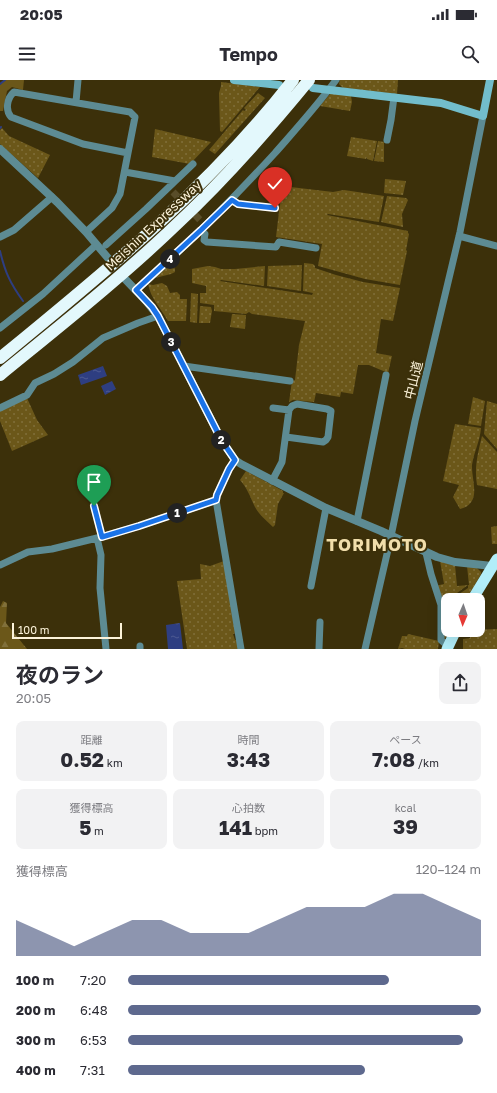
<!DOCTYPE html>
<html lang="ja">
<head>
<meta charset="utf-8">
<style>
  :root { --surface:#fff; --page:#f2f2f3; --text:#2b2b33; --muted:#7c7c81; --accent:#5e698e }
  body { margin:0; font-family:"Golos Text","Noto Sans JP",sans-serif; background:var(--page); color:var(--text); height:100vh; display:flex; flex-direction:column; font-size:15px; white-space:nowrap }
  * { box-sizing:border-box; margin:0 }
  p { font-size:13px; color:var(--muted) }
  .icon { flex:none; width:22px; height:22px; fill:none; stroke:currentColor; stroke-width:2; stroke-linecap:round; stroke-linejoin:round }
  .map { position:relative; height:569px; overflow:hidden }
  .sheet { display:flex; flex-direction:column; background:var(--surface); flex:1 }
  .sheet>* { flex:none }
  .needle { width:26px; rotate:182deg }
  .controls { position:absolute; left:441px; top:513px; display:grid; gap:8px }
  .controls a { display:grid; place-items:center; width:44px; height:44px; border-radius:8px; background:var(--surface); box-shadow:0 4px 16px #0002; font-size:20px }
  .scale { position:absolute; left:12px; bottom:10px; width:110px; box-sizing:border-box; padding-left:4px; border:2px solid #fcf3da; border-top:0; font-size:11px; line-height:14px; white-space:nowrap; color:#fcf3da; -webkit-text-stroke:3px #3c300a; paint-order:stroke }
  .pin { position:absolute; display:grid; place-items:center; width:34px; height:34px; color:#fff; margin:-41px -17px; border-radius:50% 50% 50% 0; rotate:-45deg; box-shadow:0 0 4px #0007 }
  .pin .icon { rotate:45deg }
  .km { position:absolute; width:20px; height:20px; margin:-10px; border-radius:50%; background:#222; color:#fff; font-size:11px; line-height:20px; text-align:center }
  .round { display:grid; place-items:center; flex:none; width:42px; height:42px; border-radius:8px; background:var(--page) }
  .headline { display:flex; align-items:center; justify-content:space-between; height:68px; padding:0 16px }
  h1 { font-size:22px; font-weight:700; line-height:30px }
  .figures { display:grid; grid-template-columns:repeat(3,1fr); gap:6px; height:68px; padding:4px 16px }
  .figures div { display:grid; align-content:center; border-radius:8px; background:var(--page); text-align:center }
  .figures b { font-size:20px; font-weight:700 }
  .figures small { font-size:11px; font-weight:400 }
  .figures p { font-size:11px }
  .chart { height:112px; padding:8px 16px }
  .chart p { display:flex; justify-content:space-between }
  .chart svg { width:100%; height:72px; margin-top:4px; fill:var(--accent); opacity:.7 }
  ul { padding:0 16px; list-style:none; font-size:13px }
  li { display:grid; grid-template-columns:64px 48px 1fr; align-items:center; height:30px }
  li i { height:10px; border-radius:5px; background:var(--accent) }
  .status { display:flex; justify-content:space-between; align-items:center; height:28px; padding:0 20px; background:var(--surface); direction:ltr }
  .status svg { height:11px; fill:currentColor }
  header { display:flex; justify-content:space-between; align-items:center; height:52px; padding:0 16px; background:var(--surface); font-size:18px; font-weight:700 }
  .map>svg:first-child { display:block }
</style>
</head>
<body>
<div class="status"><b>20:05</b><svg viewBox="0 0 49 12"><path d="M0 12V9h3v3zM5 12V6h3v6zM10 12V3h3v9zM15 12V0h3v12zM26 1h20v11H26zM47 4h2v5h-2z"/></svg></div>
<header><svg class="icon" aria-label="menu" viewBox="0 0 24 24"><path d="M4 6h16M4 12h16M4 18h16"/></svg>Tempo<svg class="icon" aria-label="search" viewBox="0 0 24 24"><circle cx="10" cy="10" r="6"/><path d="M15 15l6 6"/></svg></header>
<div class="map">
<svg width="497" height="569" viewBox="0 0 497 569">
  <defs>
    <pattern id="grass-dots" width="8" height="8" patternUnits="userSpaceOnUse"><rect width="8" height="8" fill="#6b5719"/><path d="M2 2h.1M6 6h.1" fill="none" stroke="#81703a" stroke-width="1.8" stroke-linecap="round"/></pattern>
    <pattern id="forest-firs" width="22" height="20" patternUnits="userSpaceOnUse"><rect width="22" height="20" fill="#6b5719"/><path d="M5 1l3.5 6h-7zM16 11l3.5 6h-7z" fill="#81703a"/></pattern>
    <pattern id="water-ripples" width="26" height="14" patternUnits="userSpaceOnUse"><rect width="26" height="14" fill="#2e3e81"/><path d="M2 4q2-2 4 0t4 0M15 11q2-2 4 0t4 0" fill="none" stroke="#4d5a92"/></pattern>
  </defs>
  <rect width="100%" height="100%" fill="#3c300a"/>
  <path fill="url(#grass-dots)" d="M 340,0 L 398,0 L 397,14 L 345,8 L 344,9 L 339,4 Z
    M 221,2 L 260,7 L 222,52 L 220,51 L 219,13 L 221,6 Z
    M 258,13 L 265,18 L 215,74 L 209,70 L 243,30 L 244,31 L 246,30 L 244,28 Z
    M 331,13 L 351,16 L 352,22 L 350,31 L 320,26 Z
    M 2,48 L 9,56 L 50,75 L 38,98 L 0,64 L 0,50 Z
    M 155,49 L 211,62 L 190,84 L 152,77 Z
    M 351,57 L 377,61 L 373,81 L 367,79 L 367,77 L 366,79 L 347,76 Z
    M 378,61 L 384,62 L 384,82 L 374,81 Z
    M 385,99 L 406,101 L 403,115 L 384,113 Z
    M 282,106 L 333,112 L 344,110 L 384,116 L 379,142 L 328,134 L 327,135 L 408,151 L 408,153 L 409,154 L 406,170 L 407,171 L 400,205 L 365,199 L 318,186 L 322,164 L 276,157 Z
    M 387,116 L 406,118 L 408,120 L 402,134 L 403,147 L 381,142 Z
    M 174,178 L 175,192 L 171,194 L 155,198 Z
    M 304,183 L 313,184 L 315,186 L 315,188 L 336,195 L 363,202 L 400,208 L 393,241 L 381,239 L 376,273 L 392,276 L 388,293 L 369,285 L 358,285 L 353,314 L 341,312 L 340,317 L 316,313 L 314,322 L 293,320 L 289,322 L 292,301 L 295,300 L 299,265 L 305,241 L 252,234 L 249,232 L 246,234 L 214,231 L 214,225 L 200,223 L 200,213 L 206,213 L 206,206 L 192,203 L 192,189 L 208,186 L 215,187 L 221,189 L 235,189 L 265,186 L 264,206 L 221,200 L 220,201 L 312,215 L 313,213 L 303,211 Z
    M 302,185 L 301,211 L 267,206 L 268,186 Z
    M 162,203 L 167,206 L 170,213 L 177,212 L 180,215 L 180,219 L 187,219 L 186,241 L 168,241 C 160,227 151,219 148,204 L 153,205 Z
    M 191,213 L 198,214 L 197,243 L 190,242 Z
    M 200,226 L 211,227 L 212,231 L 210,243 L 199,243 Z
    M 232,234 L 246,235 L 245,249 L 230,247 Z
    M 473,317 L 485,321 L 481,346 L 468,344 Z
    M 27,318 L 37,340 L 48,355 L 12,371 L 0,341 L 0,331 Z
    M 487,321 L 497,324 L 497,369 L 484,354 Z
    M 455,344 L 481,348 C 480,361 474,372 472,385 C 471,400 483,423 460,429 L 453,417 L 459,405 L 443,401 Z
    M 482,356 L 497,372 L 497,409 L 477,405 C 474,387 478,373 482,356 Z
    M 246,391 L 283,411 L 283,413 L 284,413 L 278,424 L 275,445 L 273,447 C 266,440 258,434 254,425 C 250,416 247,408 240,400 Z
    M 497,446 L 497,464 L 492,464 L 491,447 Z
    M 224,481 L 236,553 L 233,554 L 235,560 L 237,560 L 239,569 L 187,569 L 177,501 L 201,499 L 200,484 L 210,486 Z
    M 440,481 L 455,485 L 457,506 L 469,505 L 467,486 L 477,488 L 481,492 L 481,494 L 466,520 L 450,520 L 468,508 L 468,505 L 442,524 L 435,506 L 444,504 Z
    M 448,522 L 448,550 L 450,550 L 444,560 L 442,526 Z
    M 497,549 L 497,569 L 463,569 L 463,559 L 470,558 L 470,550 Z
    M 408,554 L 439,561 L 438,569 L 405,569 L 402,568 L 398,569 L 402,556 L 407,556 Z"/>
  <path fill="url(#forest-firs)" d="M 3,521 L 7,523 L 6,543 L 27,569 L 0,569 L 0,527 Z"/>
  <path fill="#6b5719" d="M 5,0 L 24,0 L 23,10 L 12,7 L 7,11 L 3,31 L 0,31 L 0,5 Z"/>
  <path fill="url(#water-ripples)" d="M 103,286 L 107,296 L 81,305 L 78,295 Z
    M 112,301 L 116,309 L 105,315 L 101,306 Z
    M 180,543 L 183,569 L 168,569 L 166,545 Z"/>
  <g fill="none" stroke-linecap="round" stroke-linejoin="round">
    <path stroke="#2e3e81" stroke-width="2" d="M 0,4 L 5,0
      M 0,48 L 1,47
      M 0,171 C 5,192 10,203 23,221"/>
    <path stroke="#594d29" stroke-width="7" stroke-dasharray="7 3.5" stroke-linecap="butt" d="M 173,112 L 201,141"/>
    <path stroke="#5d8b93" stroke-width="7" d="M 76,22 L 78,0
      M 387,60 L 391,40 L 394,17
      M 125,92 L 175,101
      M 232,120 L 238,124 L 275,128
      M 201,150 L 205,154 L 204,160 L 207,162 L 276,167 L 279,162 L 316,168
      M 86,152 L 112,128 L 120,114 L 135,37 L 130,32 L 14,12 C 7,18 5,30 11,37 L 83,64 L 128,73
      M 459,156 L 497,166
      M 0,157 L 14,150 L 52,117
      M 106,165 L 146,129 L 193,84
      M 136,210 C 185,168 231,121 275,73 C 296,49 317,26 336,0
      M 0,248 L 43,214 L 96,165
      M 184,286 L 290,301
      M 0,328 L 27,315 L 35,303 L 54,294 L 73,282 L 103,258 L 138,243 L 158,236
      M 273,328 L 289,330
      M 235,380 L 229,389 L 217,415 L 216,420 L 241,569
      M 272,401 L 282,382 L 289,330 L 292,326 L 297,324 L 327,329 L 331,331 L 328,357 L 326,360 L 323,362 L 286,357
      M 94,426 L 102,457
      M 357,441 L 386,295
      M 97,458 L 101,475 L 100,508 L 106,569
      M 426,473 L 431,494 L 441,525 L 441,560 L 448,566
      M 0,485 L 28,472 L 52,469 L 97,458 L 139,446 L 216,420
      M 311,506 L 326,428
      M 140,566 L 140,569
      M 319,569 L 320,542
      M 365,569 L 390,461 L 415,341 L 460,152 L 483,36"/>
    <path stroke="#5d8b93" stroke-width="8" d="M 0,69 L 57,122 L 86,152 L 108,178
      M 126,200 L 147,222 L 158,236 L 222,361 L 235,380 L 241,384 L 326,428 L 381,451 L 437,477 L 455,482 L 492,486"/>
    <path stroke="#72bdcb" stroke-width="8" d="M 234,0 L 279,5
      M 313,8 L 441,23 L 483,36 L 490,0"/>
    <path stroke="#b2eef9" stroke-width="11" d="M 472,520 L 497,479
      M 447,569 L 456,550"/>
    <path stroke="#e3f8fc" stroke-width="12" d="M 0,278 C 104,193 210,107 293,0
      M 0,295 C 60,246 122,197 178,143 C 225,99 268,50 309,0"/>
  </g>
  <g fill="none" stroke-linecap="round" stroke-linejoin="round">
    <g stroke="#fff" stroke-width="8">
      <path id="route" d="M 94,426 L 102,457 L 139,446 L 216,420 L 217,415 L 229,389 L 235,380 L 222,361 L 158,236 L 152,227 L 136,210 L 201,150 L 232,120 L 238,124 L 275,128"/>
    </g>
    <use href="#route" stroke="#1a73e8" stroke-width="5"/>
  </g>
  <g text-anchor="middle" stroke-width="4" stroke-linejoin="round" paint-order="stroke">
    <g font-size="13" fill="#fcf3da" stroke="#3c300a">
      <text transform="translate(153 145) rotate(-43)" y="5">Meishin Expressway</text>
      <text transform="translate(413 300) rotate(-76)" y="5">中山道</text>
    </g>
    <g font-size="17" font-weight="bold" letter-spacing="1" fill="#f1deab" stroke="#3c300a">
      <text x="377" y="471">TORIMOTO</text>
    </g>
  </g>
</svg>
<div class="controls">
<a><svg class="needle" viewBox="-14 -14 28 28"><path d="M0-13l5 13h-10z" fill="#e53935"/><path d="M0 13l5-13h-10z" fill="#7c7c81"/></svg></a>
</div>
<div class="scale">100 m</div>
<div class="pin" style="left:94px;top:426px;background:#1e9e55"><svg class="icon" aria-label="arrive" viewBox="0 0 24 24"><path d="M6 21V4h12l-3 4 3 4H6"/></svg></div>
<div class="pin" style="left:275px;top:128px;background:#d93025"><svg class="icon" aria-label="check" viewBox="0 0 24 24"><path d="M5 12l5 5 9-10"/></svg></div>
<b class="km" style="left:177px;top:433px">1</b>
<b class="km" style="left:221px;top:360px">2</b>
<b class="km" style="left:171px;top:262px">3</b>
<b class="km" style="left:170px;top:179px">4</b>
</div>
<section class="sheet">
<div class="headline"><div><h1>夜のラン</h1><p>20:05</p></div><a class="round"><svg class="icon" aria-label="share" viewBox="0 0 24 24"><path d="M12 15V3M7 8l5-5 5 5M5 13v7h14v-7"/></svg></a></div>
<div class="figures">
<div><p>距離</p><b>0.52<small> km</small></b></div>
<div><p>時間</p><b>3:43</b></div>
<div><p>ペース</p><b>7:08<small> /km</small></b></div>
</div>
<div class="figures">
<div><p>獲得標高</p><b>5<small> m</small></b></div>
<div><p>心拍数</p><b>141<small> bpm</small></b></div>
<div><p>kcal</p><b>39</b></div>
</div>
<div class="chart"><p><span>獲得標高</span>120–124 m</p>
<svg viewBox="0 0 160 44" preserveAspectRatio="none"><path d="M0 44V22L10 30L20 38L30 30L40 22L50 22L60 30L70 30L80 30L90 22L100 14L110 14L120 14L130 6L140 6L150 14L160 22V44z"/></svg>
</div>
<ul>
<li><b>100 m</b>7:20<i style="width:74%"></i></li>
<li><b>200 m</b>6:48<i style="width:100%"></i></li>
<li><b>300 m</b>6:53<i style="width:95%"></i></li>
<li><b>400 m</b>7:31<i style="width:67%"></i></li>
</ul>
</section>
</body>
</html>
